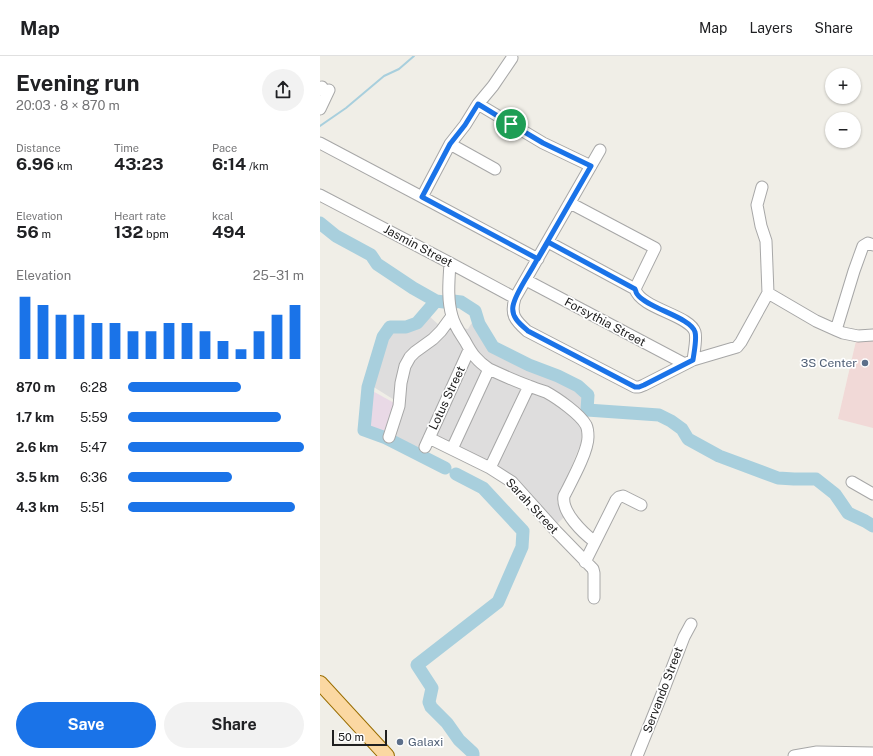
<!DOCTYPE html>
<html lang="en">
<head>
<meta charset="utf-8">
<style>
  :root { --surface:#fff; --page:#f2f2f2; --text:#202124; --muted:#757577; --line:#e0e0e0; --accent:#1a73e8 }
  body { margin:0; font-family:"Public Sans",sans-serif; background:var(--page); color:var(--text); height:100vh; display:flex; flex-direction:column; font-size:15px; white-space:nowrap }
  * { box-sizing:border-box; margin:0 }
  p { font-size:13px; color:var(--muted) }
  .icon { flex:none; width:22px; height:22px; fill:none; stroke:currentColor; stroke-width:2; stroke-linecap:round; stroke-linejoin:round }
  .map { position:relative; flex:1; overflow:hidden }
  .sheet { display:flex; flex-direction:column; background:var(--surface); width:320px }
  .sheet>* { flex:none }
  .buttons { position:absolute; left:505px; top:12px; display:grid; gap:8px }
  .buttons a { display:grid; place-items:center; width:36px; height:36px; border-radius:50%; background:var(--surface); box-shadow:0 1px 3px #0004; font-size:20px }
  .scale { position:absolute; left:12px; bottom:10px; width:55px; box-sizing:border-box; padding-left:4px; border:2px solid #202020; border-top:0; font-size:11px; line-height:14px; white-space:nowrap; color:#202020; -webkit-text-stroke:3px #fff; paint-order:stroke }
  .pin { position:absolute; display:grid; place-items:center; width:34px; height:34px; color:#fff; margin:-17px; border:2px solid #fff; border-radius:50%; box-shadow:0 1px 4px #0007 }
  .round { display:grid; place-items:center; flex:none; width:42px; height:42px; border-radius:21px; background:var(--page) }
  .summary { display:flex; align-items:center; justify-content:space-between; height:68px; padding:0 16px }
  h1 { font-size:22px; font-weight:700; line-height:30px }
  .metrics { display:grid; grid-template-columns:repeat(3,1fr); gap:6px; height:68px; padding:4px 16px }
  .metrics div { display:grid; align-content:center }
  .metrics b { font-size:17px; font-weight:700 }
  .metrics small { font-size:11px; font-weight:400 }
  .metrics p { font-size:11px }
  .chart { height:112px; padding:8px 16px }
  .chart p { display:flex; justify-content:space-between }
  .chart svg { width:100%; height:72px; margin-top:4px; stroke:var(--accent); stroke-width:6 }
  .button { display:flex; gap:8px; margin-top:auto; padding:8px 16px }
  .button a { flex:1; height:46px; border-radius:24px; background:var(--accent); color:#fff; font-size:16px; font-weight:700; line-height:46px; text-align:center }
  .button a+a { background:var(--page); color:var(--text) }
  ul { padding:0 16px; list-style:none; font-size:13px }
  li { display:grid; grid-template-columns:64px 48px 1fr; align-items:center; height:30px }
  li i { height:10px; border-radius:5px; background:var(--accent) }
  header { display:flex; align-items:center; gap:24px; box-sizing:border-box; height:56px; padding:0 20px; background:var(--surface); border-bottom:1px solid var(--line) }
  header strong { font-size:19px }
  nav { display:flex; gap:22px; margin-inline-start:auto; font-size:14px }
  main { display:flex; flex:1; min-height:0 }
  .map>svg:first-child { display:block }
</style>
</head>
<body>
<header>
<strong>Map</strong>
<nav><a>Map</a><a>Layers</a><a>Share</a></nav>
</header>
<main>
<section class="sheet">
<div class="summary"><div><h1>Evening run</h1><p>20:03 · 8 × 870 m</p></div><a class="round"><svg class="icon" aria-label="share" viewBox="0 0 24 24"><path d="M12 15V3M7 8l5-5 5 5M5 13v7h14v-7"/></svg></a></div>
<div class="metrics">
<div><p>Distance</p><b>6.96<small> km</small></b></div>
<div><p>Time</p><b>43:23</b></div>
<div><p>Pace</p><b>6:14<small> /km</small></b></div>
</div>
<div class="metrics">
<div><p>Elevation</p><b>56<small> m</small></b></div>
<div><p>Heart rate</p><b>132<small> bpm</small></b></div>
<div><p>kcal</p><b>494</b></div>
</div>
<div class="chart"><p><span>Elevation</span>25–31 m</p>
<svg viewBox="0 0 160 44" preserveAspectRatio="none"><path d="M5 44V6M15 44V11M25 44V17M35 44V17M45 44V22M55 44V22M65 44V27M75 44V27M85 44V22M95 44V22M105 44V27M115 44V33M125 44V38M135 44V27M145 44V17M155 44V11"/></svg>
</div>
<ul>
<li><b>870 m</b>6:28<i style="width:64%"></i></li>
<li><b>1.7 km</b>5:59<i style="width:87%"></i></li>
<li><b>2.6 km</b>5:47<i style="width:100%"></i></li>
<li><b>3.5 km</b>6:36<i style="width:59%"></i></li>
<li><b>4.3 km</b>5:51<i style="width:95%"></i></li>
</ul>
<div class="button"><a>Save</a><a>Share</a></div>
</section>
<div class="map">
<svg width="553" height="700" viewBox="0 0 553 700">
  <rect width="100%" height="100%" fill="#f0eee7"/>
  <path fill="#dedddd" d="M 108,259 L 120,270 L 130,270 L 148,273 L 153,265 L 165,283 L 170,292 L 224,317 L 249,327 L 262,337 L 264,352 L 261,387 L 237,446 L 247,458 L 237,468 L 193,420 L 136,393 L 111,388 L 105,399 L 70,383 L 76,345 L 52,330 L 70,275 L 95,273 Z"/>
  <path fill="#f1d9d7" d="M 553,281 L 553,372 L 518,363 L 536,285 Z"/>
  <path fill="#e9d9e6" d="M 49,333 L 76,348 L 66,380 L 46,373 Z"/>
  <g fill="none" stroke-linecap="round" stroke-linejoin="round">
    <path stroke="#a8cfdd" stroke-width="2" d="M 0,70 L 26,52 L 64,20 L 79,13 L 94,0"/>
    <path stroke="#a8cfdd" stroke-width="13" d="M 0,167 L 16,180 L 51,199 L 57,208 L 93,232 L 116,245 L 124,246
      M 116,245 L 97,267 L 86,271 L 70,271 L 63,281 L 48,331 L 44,374 L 66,382 L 125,412
      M 133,245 L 141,246 L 155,255 L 159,268 L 173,291 L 209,309 L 238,320 L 258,330 L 268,339 L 267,354 L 339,359 L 351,365 L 362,373 L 368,383 L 399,400 L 458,422 L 474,423 L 496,423 L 515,438 L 528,457 L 545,465 L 553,470
      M 136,418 L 163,432 L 203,475 L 202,491 L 178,546 L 97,609 L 112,632 L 109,646 L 111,651 L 127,667 L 139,684 L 153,697 L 153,700"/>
    <g stroke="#a7a7a7" stroke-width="13">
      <path id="minor" d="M 0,34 L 2,31
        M 158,48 L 223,87 L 271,110
        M 0,53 L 9,34
        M 0,87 L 102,141 L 218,203
        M 130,88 L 175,113
        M 280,94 L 195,242 C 190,259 195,264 207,275 L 315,331 L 319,331 L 324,329 L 373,304 L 417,291 L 421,286 L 448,237 L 446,185 L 441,170 L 437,149 L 442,131
        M 0,139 L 130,207 L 195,242
        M 102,141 L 130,88 L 145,69 L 158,48 L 173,30 L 192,2
        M 250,147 L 335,192 L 315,233
        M 228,186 L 315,233 C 321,253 370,259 375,276 C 377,283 374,296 373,304
        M 130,207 C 129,224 127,243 132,260 C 134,269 140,277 145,285 C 152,298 157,305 169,313 C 182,319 195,325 209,330 C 214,332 220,334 226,336 C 237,342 260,358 266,369 C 268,373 268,377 268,381 C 268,396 251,426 244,440 C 241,456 263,477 275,486
        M 206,224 L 365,308
        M 448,237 L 496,265 L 516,274 L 523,277 L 538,280 L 553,279
        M 516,274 L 534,215 L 543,190 L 548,187 L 553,189
        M 69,381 L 79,350 L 81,327 L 85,310 L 90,301 L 95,296 L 113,283 L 121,275 L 132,260
        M 109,382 L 170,412 L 192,426 L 236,475 L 273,513 L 274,517 L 274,542
        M 105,391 L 149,294
        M 132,393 L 169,313
        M 170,412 L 209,330
        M 532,426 L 553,438
        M 265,506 L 296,444 L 299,441 L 303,440 L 321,449
        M 317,700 L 342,638 L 364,581 L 371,568
        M 474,700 L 497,696 L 553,697"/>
    </g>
    <g stroke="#9a6e02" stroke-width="16">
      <path id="major" d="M 0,627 L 67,700"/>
    </g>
    <use href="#minor" stroke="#fff" stroke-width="11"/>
    <use href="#major" stroke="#fbd8a2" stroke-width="14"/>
  </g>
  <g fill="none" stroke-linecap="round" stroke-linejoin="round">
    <g stroke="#fff" stroke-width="8">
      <path id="route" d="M 191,68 L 223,87 L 271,110 C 252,143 233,176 214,209 C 208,220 195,238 193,250 C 191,261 200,268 208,275 L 315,331 L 319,331 L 324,329 L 373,304 C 374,296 377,283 375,276 C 371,261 326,252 317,238 C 316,237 316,235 315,233 L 228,186 L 218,203 L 102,141 L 130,88 L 145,69 L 158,48 L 191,68"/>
    </g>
    <use href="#route" stroke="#1a73e8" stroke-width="5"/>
  </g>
  <g fill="#5c6f8a" stroke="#fff" stroke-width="1.5">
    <circle cx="545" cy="307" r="4"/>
    <circle cx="80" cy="686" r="4"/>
  </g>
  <g text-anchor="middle" stroke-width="3.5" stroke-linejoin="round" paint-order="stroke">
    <g font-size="12" fill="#202020" stroke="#fff">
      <text transform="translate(98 190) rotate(28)" y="4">Jasmin Street</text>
      <text transform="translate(285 266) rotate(28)" y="4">Forsythia Street</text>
      <text transform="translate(127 342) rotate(-65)" y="4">Lotus Street</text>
      <text transform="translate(212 450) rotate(47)" y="4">Sarah Street</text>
      <text transform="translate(343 634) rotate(-69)" y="4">Servando Street</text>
    </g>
    <g font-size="12" fill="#4e5e75" stroke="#fff" text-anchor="end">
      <text x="537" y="311">3S Center</text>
      <text x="88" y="690" text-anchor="start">Galaxi</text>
    </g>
  </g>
</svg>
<div class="buttons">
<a>+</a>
<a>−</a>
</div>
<div class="scale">50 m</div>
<div class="pin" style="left:191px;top:68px;background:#1e9e55"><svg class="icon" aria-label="arrive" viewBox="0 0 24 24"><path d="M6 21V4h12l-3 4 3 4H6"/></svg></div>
</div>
</main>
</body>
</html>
